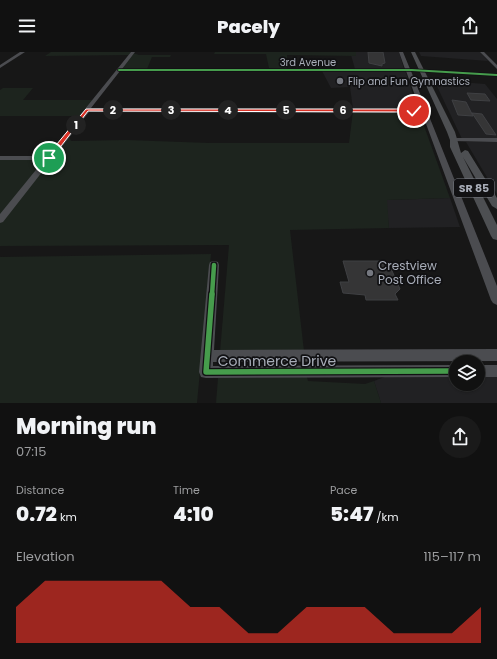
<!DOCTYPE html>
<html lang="en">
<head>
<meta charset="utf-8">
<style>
  :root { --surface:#111; --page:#1a1a1a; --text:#f1f3f6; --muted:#9c9d9f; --line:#303131; --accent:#d93025 }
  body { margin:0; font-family:Poppins,sans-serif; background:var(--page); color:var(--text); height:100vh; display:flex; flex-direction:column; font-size:15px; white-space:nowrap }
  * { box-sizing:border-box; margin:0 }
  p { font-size:13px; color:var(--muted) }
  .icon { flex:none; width:22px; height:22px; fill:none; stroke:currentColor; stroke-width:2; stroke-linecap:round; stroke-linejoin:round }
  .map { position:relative; height:351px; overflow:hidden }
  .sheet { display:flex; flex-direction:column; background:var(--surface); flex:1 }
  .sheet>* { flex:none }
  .fabs { position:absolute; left:449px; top:303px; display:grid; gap:8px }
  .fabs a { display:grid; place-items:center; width:36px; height:36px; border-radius:50%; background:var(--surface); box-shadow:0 1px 3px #0004,0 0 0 1px var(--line); font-size:20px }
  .pin { position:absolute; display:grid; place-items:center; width:34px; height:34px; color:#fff; margin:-17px; border:2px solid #fff; border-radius:50%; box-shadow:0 1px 4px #0007 }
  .km { position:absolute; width:20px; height:20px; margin:-10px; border-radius:50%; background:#222; color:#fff; font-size:11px; line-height:20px; text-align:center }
  .round { display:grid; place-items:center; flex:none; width:42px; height:42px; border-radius:21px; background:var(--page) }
  .overview { display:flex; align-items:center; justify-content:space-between; height:68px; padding:0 16px }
  h1 { font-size:22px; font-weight:800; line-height:30px }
  .figures { display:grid; grid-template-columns:repeat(3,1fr); gap:6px; height:68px; padding:4px 16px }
  .figures div { display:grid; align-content:center }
  .figures b { font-size:20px; font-weight:800 }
  .figures small { font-size:11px; font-weight:400 }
  .figures p { font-size:11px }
  .chart { height:112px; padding:8px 16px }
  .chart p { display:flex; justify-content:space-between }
  .chart svg { width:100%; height:72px; margin-top:4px; fill:var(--accent); opacity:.7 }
  header { display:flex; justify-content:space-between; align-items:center; height:52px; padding:0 16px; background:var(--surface); font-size:18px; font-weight:800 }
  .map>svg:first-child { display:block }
</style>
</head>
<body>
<header><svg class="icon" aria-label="menu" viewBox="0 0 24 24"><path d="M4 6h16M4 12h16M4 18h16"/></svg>Pacely<svg class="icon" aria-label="share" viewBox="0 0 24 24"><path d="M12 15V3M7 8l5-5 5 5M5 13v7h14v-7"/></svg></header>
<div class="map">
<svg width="497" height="351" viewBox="0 0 497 351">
  <rect width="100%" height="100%" fill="#171717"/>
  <path fill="#212123" d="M 356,0 L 399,0 L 404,17 L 355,17 L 351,3 L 356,3 Z
    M 419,0 L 480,0 L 488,9 L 421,4 Z
    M 405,18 L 418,58 L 353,57 L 350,35 L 331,36 L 322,19 Z
    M 434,28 L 485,32 L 497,47 L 497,87 L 462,87 Z
    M 466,90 L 497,90 L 497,142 Z
    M 450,146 L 460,175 L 389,176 L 386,148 Z
    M 387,324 L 456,324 L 456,332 L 478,332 L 478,324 L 497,324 L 497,351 L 381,351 L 374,329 Z"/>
  <path fill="#1d241e" d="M 51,0 L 131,0 L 129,3 L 45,4 Z
    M 215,0 L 356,0 L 356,4 L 287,3 L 287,17 L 269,16 L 266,2 L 214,2 Z
    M 133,1 L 139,3 L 171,3 L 170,5 L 152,5 L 147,17 L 121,17 Z
    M 3,36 L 33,36 L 23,48 L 94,48 L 81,64 L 0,64 L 0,38 Z
    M 353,59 L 419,60 L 450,146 L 387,148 L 389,176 L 290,178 L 304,299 L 220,300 L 229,193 L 0,194 L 0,171 L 69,85 L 71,89 L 127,88 L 209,91 L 349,91 Z
    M 45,107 L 0,164 L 0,108 Z
    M 211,202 L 197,351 L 0,351 L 0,205 Z
    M 307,325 L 308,329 L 365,332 L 374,329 L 381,351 L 216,351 L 218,326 Z"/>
  <path fill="#353536" stroke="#3f4043" d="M 368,0 L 383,0 L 385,11 L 382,12 L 382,14 L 369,11 Z
    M 467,41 L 485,42 L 490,49 L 471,48 Z
    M 452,48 L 466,50 L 473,64 L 458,63 Z
    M 472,61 L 482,62 L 496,83 L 486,82 Z
    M 343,209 L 381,209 L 382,212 L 389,212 L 400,237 L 395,242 L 398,248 L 366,248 L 365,243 L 343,241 L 340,230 L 349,230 Z"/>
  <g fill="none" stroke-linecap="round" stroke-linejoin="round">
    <path fill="#4b4c50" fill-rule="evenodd" d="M 20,0 L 25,0 L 0,16 L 0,13 Z
      M 131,0 L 135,0 L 122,17 L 405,17 L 399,0 L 403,0 L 410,17 L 497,22 L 497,24 L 411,19 L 497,234 L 497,253 L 493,251 L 491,248 L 422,61 L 89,60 L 3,170 L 0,171 L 0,162 L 44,108 L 0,108 L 0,104 L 47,104 ZM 120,19 L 406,19 L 420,57 L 91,56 Z
      M 480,0 L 484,0 L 497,13 L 497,17 Z
      M 454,86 L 497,86 L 497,90 L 452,89 L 451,88 Z
      M 214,209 L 218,210 L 219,213 L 214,298 L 497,297 L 497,309 L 213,310 L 213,314 L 456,313 L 456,325 L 206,326 L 201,325 L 199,320 L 209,213 L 210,210 Z
      M 478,313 L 497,313 L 497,325 L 478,325 Z"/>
    <path fill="#4d4f52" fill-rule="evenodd" d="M 411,0 L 415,0 L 455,80 L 461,101 L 465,98 L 468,99 L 497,146 L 497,157 L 492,154 L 463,105 L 497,173 L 497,188 L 493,187 L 491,184 L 450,95 L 450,88 L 447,80 Z"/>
    <g stroke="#111113" stroke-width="3.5">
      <path id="cycleway-far2" d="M 119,18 L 412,18 L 497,23"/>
    </g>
    <g stroke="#111113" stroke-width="7">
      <path id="cycleway-far1" d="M 212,243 L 214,213"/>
    </g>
    <g stroke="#111113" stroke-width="8">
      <path id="cycleway" d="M 212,242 L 206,320 L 456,319"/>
    </g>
    <use href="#cycleway-far2" stroke="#469c4c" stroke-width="2"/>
    <use href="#cycleway-far1" stroke="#469c4c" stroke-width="4.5"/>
    <use href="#cycleway" stroke="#469c4c" stroke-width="5.5"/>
  </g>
  <path fill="#d93025" stroke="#fff" d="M 86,57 L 414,57 L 416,59 L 414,60 L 88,59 L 51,107 L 47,107 L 47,104 Z"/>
  <g fill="#757880" stroke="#111113" stroke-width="1.5">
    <circle cx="340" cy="29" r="4"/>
    <circle cx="370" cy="221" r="4"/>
  </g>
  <g text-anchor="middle" stroke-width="3.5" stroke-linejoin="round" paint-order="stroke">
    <g font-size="10" fill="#a8adb8" stroke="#111113">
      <text x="308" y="14">3rd Avenue</text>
    </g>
    <g font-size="10" fill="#a8adb8" stroke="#111113" text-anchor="start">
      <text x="348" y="33">Flip and Fun Gymnastics</text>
    </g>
    <rect fill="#111113" stroke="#7b7e86" stroke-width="1" x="454" y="127" width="40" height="18" rx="3"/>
    <g font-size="11" font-weight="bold" fill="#a8adb8">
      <text x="474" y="140">SR 85</text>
    </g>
    <g font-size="12" fill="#a8adb8" stroke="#111113" text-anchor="start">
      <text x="378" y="218">Crestview<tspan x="378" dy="14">Post Office</tspan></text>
    </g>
    <g font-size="14" fill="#a8adb8" stroke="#111113">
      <text x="277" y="314">Commerce Drive</text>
    </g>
  </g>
</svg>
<div class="fabs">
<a><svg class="icon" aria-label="layers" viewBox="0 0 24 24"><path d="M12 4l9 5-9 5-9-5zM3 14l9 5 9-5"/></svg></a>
</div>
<div class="pin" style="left:49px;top:106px;background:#1e9e55"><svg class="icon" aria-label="arrive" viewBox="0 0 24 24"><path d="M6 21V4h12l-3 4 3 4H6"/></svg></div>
<div class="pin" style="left:414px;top:59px;background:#d93025"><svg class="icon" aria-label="check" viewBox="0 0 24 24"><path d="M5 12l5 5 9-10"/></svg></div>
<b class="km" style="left:76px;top:73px">1</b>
<b class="km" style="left:113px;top:58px">2</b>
<b class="km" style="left:171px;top:58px">3</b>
<b class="km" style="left:228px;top:58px">4</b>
<b class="km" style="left:286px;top:58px">5</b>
<b class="km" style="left:343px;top:58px">6</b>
</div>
<section class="sheet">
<div class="overview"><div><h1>Morning run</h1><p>07:15</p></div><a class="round"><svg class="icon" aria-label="share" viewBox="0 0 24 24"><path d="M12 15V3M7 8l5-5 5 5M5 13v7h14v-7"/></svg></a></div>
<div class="figures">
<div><p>Distance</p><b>0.72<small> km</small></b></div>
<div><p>Time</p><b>4:10</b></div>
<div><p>Pace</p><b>5:47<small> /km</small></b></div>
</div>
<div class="chart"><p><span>Elevation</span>115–117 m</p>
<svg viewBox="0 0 160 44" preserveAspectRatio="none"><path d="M0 44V22L10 6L20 6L30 6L40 6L50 6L60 22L70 22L80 38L90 38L100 22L110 22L120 22L130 38L140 38L150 38L160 22V44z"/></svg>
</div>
</section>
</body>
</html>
